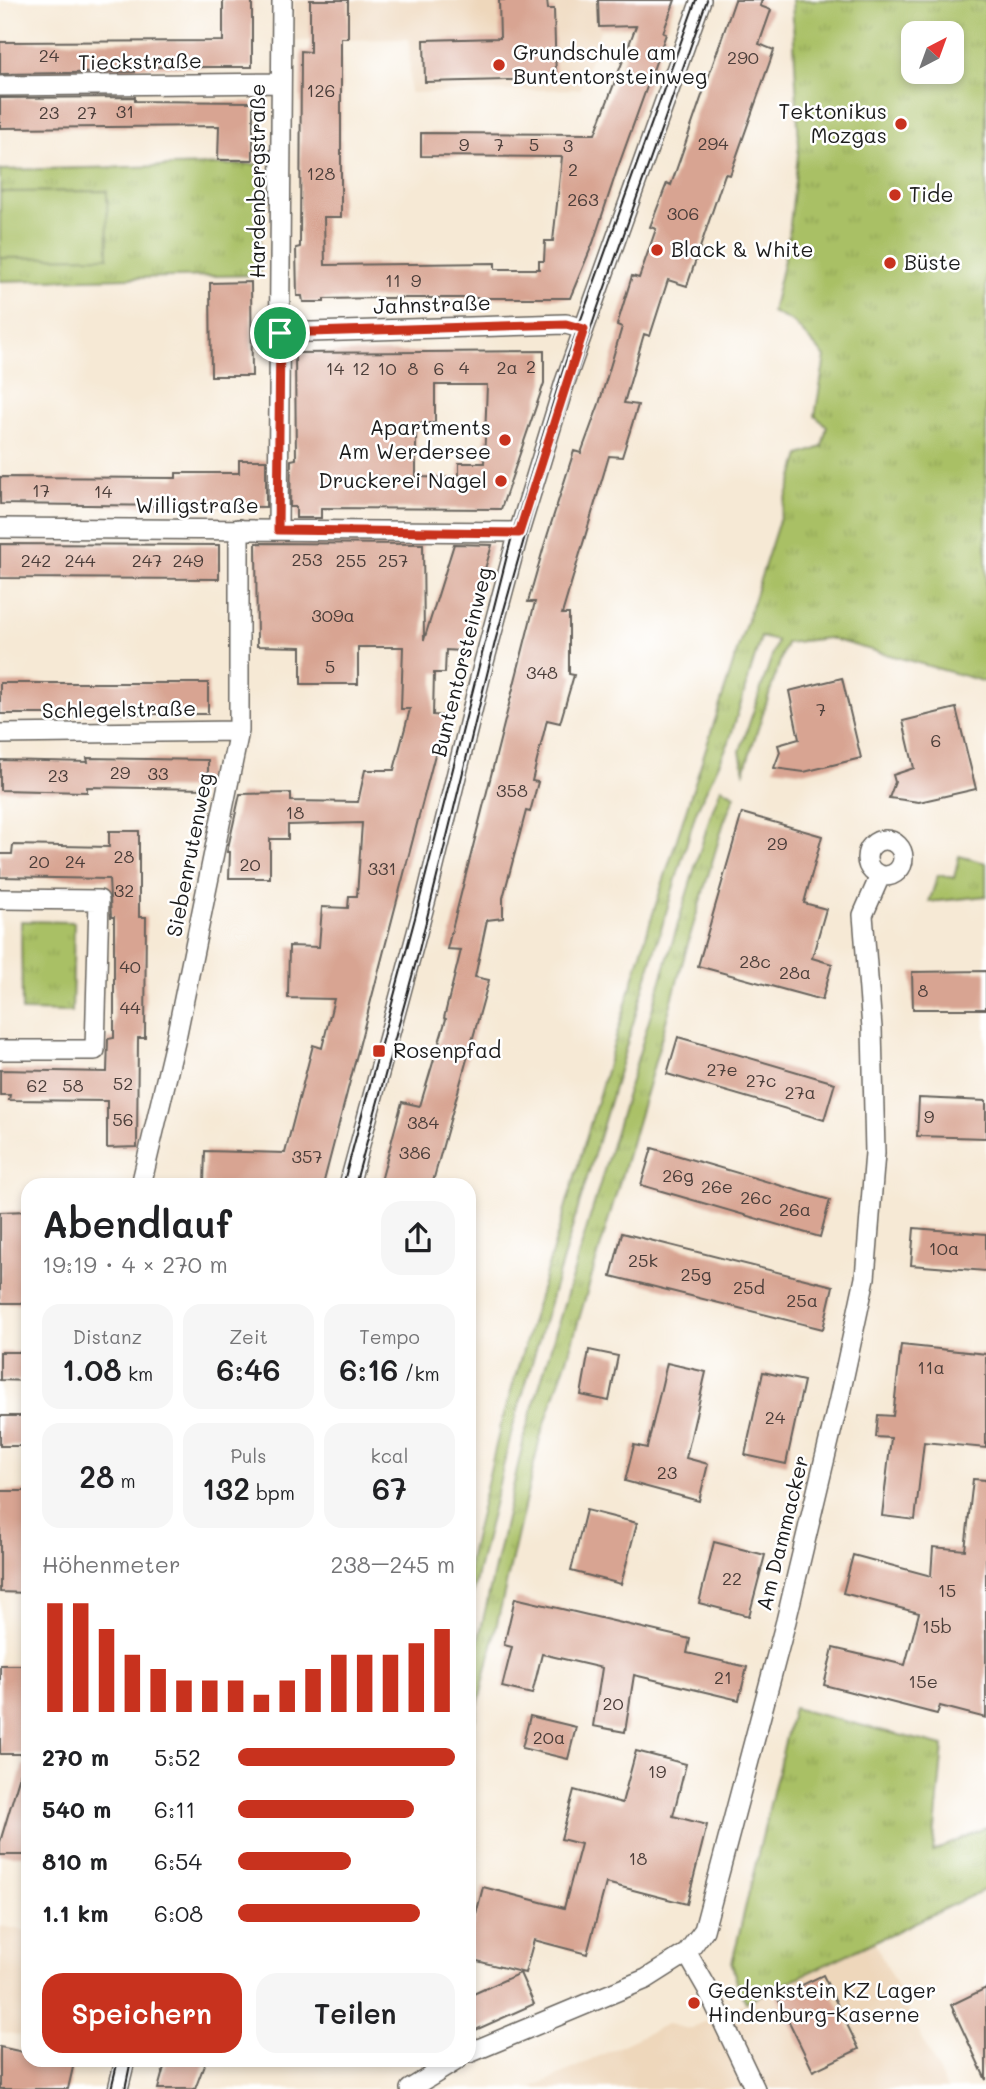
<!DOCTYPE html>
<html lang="de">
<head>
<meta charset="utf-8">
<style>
  :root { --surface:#fff; --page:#f6f6f6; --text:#202124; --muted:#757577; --accent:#c8321e }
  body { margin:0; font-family:Mali,sans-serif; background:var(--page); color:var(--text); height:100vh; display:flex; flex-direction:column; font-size:26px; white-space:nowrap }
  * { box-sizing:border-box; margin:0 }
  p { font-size:23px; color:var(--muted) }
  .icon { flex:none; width:38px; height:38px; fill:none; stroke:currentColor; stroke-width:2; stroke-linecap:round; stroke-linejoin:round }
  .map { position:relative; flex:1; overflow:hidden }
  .details { position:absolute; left:21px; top:1178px; width:455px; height:889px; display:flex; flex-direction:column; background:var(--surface); border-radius:21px; box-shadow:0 4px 10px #0003 }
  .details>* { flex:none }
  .needle { width:46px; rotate:41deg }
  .fabs { position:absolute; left:901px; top:21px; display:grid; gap:14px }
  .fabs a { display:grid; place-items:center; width:63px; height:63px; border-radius:14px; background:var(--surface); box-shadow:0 4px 10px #0003; font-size:35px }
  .pin { position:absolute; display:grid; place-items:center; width:60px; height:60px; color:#fff; margin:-30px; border:4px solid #fff; border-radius:50%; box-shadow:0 2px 7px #0007 }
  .round { display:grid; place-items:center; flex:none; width:74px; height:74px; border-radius:21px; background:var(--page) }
  .head { display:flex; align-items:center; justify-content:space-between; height:119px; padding:0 21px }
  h1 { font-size:38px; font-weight:600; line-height:52px }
  .figures { display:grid; grid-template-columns:repeat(3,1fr); gap:10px; height:119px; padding:7px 21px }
  .figures div { display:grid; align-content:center; border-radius:18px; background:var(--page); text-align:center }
  .figures b { font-size:30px; font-weight:600 }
  .figures small { font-size:19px; font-weight:400 }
  .figures p { font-size:19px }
  .chart { height:196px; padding:14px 21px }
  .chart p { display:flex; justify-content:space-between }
  .chart svg { width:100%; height:126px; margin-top:7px; stroke:var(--accent); stroke-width:6 }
  .button { display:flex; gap:14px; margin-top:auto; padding:14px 21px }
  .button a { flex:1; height:80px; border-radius:21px; background:var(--accent); color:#fff; font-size:28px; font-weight:600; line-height:80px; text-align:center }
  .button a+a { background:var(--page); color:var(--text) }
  ul { padding:0 21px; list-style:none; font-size:23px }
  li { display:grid; grid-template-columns:112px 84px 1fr; align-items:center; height:52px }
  li i { height:18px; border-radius:9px; background:var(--accent) }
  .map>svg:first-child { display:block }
</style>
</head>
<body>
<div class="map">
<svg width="986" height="2089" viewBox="0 0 986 2089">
  <defs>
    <pattern id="grass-tufts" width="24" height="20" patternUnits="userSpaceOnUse" patternTransform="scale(1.75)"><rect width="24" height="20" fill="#a9c065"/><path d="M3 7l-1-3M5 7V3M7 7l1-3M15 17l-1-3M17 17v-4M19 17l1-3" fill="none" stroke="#91a457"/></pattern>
  </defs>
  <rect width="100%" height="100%" fill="#fff"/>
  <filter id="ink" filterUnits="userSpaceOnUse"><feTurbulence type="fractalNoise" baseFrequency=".0143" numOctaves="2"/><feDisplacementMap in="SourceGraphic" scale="14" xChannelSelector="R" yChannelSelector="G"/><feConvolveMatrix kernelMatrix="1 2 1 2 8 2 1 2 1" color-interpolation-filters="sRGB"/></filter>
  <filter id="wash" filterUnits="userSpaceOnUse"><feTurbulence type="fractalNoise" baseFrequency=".00686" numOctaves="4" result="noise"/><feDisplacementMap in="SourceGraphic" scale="28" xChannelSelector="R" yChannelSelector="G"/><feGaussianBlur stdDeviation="1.57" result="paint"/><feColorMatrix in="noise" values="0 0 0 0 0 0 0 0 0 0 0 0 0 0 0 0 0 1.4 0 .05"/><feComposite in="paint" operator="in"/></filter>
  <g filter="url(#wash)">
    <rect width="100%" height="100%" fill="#f6e9d5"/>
    <path fill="#eed7bb" d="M 294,0 L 677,0 L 669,26 L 600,30 L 580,89 L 410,93 L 409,39 L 293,41 Z
      M 0,1926 L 28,1931 L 28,1996 L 20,2035 L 0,2032 Z
      M 874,1941 L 947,2089 L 530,2089 L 667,2024 L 690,2029 Z"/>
    <path fill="url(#grass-tufts)" stroke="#626e40" stroke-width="2" fill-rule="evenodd" d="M 792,0 L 986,0 L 986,682 L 828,638 L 786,643 L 744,771 L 740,751 L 777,641 L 761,637 L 729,742 L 696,812 L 512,1430 L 469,1608 L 469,1560 L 500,1428 L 649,926 L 800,455 L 822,447 L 827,426 L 815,416 L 825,357 L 794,323 L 772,312 L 788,242 L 799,146 ZM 914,33 L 952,33 L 952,72 L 914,72 Z
      M 259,164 L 260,275 L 0,281 L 0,170 Z
      M 721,788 L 735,795 L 724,822 L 688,943 L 648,1086 L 569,1353 L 540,1438 L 469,1744 L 469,1682 L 525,1434 L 710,817 Z
      M 959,856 L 986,863 L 986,896 L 929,902 L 938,875 L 954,878 Z
      M 21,921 L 74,922 L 72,1012 L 22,1011 Z
      M 793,1708 L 943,1746 L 933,1852 L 986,1827 L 986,1889 L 746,2002 L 737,1985 L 732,1963 Z"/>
    <path fill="#a9c065" stroke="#626e40" stroke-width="2" d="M 107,191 L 108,257 L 0,258 L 0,192 Z"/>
    <g id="blocks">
      <path fill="#d8a492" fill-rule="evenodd" d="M 223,0 L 252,0 L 252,67 L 135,67 L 135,72 L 0,74 L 0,42 L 223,41 Z
        M 310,0 L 348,0 L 348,38 L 341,38 L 341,217 L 324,217 L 325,265 L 495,263 L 495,269 L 539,269 L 539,261 L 544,261 L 545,241 L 553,241 L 562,157 L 421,156 L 421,133 L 595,134 L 636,26 L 599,27 L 598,0 L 675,0 L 663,33 L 666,34 L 617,170 L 593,243 L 570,298 L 381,298 L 324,299 L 324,302 L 303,302 L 302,296 L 297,296 L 296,248 L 300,247 L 301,51 L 310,52 Z
        M 499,0 L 547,0 L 548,9 L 554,9 L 556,79 L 425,82 L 424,40 L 500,38 Z
        M 735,0 L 762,0 L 760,6 L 771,10 L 759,44 L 774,50 L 730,175 L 725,174 L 687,286 L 668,280 L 650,336 L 644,334 L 624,403 L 638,405 L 622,457 L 609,456 L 562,614 L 569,614 L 569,674 L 574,675 L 560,723 L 547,720 L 532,781 L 538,782 L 530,812 L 526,811 L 503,898 L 503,918 L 487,920 L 475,977 L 489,980 L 432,1185 L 380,1185 L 402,1102 L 420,1106 L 446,1019 L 444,1018 L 461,950 L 447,949 L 535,602 L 528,602 L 544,546 L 574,451 L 581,453 L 599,404 L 622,327 L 617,325 L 632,276 L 639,278 L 656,229 L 650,227 L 667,183 L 671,185 Z
        M 135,97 L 135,101 L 253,102 L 253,160 L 218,160 L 219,126 L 0,128 L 0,98 Z
        M 251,282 L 252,376 L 211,376 L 210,283 Z
        M 544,351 L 544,383 L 501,509 L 321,508 L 321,518 L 296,518 L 296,507 L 290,507 L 291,460 L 296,459 L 295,353 ZM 435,385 L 487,385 L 484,463 L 459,463 L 459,478 L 416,477 L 416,423 L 435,423 Z
        M 239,460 L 266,460 L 266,507 L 0,504 L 0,477 L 176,478 L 176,473 L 239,473 Z
        M 256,543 L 423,544 L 424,640 L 454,544 L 492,545 L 461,651 L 446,650 L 445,673 L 434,673 L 433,715 L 445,716 L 323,1185 L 204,1185 L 205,1151 L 285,1153 L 313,1045 L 322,1048 L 334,999 L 288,998 L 289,946 L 319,947 L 322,907 L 348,908 L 349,896 L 357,896 L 362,823 L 288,825 L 288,839 L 270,839 L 270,878 L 229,878 L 230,852 L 227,852 L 240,794 L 291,793 L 291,801 L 358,802 L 365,770 L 394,770 L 410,709 L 401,709 L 403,647 L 358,647 L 358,684 L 301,684 L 301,647 L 257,646 Z
        M 0,544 L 219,545 L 219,579 L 0,578 Z
        M 842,678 L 861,758 L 804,772 L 774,768 L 780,752 L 778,745 L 799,739 L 789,691 Z
        M 0,683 L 208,683 L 208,714 L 0,714 Z
        M 956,708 L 976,789 L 919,802 L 889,798 L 895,782 L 893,775 L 914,768 L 903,721 Z
        M 87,758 L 208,760 L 208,789 L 87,787 L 87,792 L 0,790 L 0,760 L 88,762 Z
        M 742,813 L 822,836 L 804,903 L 826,909 L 812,958 L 832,964 L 822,1000 L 698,966 Z
        M 109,831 L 139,831 L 139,917 L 146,917 L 145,1038 L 138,1038 L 137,1147 L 107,1148 L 107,1101 L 9,1100 L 10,1095 L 0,1095 L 0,1070 L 107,1072 L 108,1039 L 114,1038 L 114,917 L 111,917 L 109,879 L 0,877 L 0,854 L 12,854 L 13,845 L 109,847 Z
        M 986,971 L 986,1009 L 913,1009 L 912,972 Z
        M 678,1037 L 835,1083 L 824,1120 L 667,1074 Z
        M 919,1098 L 986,1101 L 986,1138 L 917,1136 Z
        M 652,1148 L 830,1200 L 820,1237 L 641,1185 Z
        M 28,1211 L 28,1303 L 0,1303 L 0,1212 Z
        M 914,1228 L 986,1234 L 986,1271 L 911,1265 Z
        M 622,1233 L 833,1286 L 823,1329 L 611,1276 Z
        M 901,1345 L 986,1354 L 986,1448 L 924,1442 L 915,1520 L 882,1516 L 891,1438 L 876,1437 L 878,1415 L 893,1416 Z
        M 589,1350 L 618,1356 L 609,1401 L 581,1395 Z
        M 0,1352 L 28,1352 L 28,1381 L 0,1380 Z
        M 667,1363 L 706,1372 L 686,1458 L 708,1464 L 699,1501 L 625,1481 L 634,1445 L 647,1448 Z
        M 763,1372 L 804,1381 L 786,1464 L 745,1455 Z
        M 0,1416 L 28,1416 L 28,1446 L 0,1446 Z
        M 973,1479 L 986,1480 L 986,1718 L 940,1706 L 937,1714 L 824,1685 L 833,1648 L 905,1665 L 919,1613 L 843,1593 L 853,1555 L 931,1576 L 933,1547 L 965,1550 Z
        M 0,1491 L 28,1491 L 28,1593 L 0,1592 Z
        M 586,1510 L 637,1523 L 621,1584 L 571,1571 Z
        M 714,1542 L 765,1555 L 749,1616 L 699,1603 Z
        M 515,1598 L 690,1639 L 687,1653 L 747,1667 L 739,1700 L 634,1675 L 625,1732 L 593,1726 L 602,1668 L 542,1654 L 532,1694 L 502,1687 L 512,1647 L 504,1645 Z
        M 0,1665 L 28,1665 L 27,1754 L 0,1754 Z
        M 530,1716 L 576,1727 L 568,1759 L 522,1748 Z
        M 636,1751 L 686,1764 L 673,1816 L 707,1825 L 687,1904 L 606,1883 L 587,1954 L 534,1940 L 525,1973 L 469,1959 L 469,1942 L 483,1887 L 564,1908 L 581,1844 L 561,1839 L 574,1790 L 622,1803 Z
        M 23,1765 L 28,1766 L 28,1855 L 0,1855 L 0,1842 Z
        M 520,1973 L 534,2004 L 469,2033 L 469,1996 Z
        M 823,1975 L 859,2049 L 813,2071 L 777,1997 Z
        M 986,1988 L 986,2080 L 951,2005 Z
        M 0,2047 L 28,2053 L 28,2060 L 60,2060 L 74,2063 L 68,2089 L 0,2089 Z
        M 166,2060 L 206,2060 L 195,2089 L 158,2089 Z"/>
    </g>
  </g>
  <g filter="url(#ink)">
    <use href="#blocks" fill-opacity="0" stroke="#68645d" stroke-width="2"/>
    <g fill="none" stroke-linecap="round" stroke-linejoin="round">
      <g stroke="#68645d" stroke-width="22">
        <path id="street" d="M 0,86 L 281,83
          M 280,333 L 566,324 L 584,329
          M 0,528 L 519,532
          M 278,530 L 282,0
          M 0,734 L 239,731
          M867 858a18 18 0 1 1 36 0a18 18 0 1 1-36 0Z
          M 0,899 L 99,900 L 95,1050 L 0,1050
          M 141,1185 L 176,1038 L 239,731 L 239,529
          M 349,1185 L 426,899 L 484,662 L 519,532 L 565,382 L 701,0
          M 687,1953 L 707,1988 L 755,2089
          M 469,2053 L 646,1979 L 687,1953 L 704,1930 L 786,1621 L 839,1399 L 865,1278 L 875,1153 L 872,1028 L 863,915 L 880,876
          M 118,2089 L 125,2060
          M 410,2089 L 457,2060"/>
      </g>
      <use href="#street" stroke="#fff" stroke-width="19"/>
      <path stroke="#1c1c1c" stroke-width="2" d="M 343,1185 L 415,918 L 513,532 L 566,361 L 696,0
        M 355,1185 L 417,958 L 496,638 L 539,486 L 598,307 L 707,0
        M 111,2089 L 118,2060
        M 125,2089 L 131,2060"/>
    </g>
  </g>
  <g fill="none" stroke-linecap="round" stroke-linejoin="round" filter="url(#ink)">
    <g stroke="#fff" stroke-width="14">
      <path id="route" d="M 566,324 L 584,329 L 519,533 L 278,530 L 280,333 Z"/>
    </g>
    <use href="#route" stroke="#c8321e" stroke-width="9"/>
  </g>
  <g fill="#c8321e" stroke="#fff" stroke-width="2.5">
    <circle cx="499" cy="65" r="7"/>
    <circle cx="901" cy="124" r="7"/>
    <circle cx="895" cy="195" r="7"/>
    <circle cx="657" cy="250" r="7"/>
    <circle cx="890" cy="263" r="7"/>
    <circle cx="505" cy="440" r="7"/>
    <circle cx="501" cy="481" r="7"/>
    <rect x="372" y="1044" width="14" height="14" rx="3.5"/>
    <circle cx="694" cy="2003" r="7"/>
  </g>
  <g text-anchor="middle" stroke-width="5" stroke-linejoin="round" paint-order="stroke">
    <g font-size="18" fill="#4b3e3a">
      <text x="49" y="62">24</text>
      <text x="743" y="64">290</text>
      <text x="321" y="97">126</text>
      <text x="125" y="118">31</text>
      <text x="49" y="119">23</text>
      <text x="87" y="119">27</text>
      <text x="713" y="150">294</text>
      <text x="464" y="151">9</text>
      <text x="499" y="151">7</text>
      <text x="534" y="151">5</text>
      <text x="568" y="152">3</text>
      <text x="573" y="176">2</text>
      <text x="321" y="180">128</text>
      <text x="583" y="206">263</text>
      <text x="683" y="220">306</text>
      <text x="393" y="287">11</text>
      <text x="416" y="287">9</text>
      <text x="531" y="373">2</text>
      <text x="464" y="374">4</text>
      <text x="507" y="374">2a</text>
      <text x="335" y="375">14</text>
      <text x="361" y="375">12</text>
      <text x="387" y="375">10</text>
      <text x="413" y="375">8</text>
      <text x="439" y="375">6</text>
      <text x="41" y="497">17</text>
      <text x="103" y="498">14</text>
      <text x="307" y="566">253</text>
      <text x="36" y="567">242</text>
      <text x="80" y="567">244</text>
      <text x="147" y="567">247</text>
      <text x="188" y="567">249</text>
      <text x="351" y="567">255</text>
      <text x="393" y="567">257</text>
      <text x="333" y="622">309a</text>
      <text x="330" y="673">5</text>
      <text x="542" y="679">348</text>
      <text x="821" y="716">7</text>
      <text x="936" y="747">6</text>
      <text x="120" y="779">29</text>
      <text x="158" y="780">33</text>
      <text x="58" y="782">23</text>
      <text x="512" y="797">358</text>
      <text x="295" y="819">18</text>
      <text x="777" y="850">29</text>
      <text x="124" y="863">28</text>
      <text x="39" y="868">20</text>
      <text x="75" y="868">24</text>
      <text x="250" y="871">20</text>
      <text x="382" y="875">331</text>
      <text x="124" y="897">32</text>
      <text x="755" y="968">28c</text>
      <text x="130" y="973">40</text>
      <text x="795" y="979">28a</text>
      <text x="923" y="997">8</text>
      <text x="130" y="1014">44</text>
      <text x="722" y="1076">27e</text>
      <text x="761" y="1087">27c</text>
      <text x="123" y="1090">52</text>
      <text x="37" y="1092">62</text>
      <text x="73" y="1092">58</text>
      <text x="800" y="1099">27a</text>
      <text x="929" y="1123">9</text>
      <text x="123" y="1126">56</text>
      <text x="423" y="1129">384</text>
      <text x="415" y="1159">386</text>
      <text x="307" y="1163">357</text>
      <text x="678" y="1182">26g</text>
      <text x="717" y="1193">26e</text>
      <text x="756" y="1204">26c</text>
      <text x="795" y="1216">26a</text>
      <text x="944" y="1255">10a</text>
      <text x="643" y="1267">25k</text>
      <text x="696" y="1281">25g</text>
      <text x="749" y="1294">25d</text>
      <text x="802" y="1307">25a</text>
      <text x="931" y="1374">11a</text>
      <text x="775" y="1424">24</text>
      <text x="667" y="1479">23</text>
      <text x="732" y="1585">22</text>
      <text x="947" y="1597">15</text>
      <text x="937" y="1633">15b</text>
      <text x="723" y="1684">21</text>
      <text x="923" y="1688">15e</text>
      <text x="613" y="1710">20</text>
      <text x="549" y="1744">20a</text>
      <text x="657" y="1778">19</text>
      <text x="638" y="1865">18</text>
    </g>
    <g font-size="21" fill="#1c1c1c" stroke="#fff" text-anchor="start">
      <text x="513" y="60">Grundschule am<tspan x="513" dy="24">Buntentorsteinweg</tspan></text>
      <text x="887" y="119" text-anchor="end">Tektonikus<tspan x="887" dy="24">Mozgas</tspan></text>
      <text x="909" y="202">Tide</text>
      <text x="671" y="257">Black &amp; White</text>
      <text x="904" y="270">Büste</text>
      <text x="491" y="435" text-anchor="end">Apartments<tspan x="491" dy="24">Am Werdersee</tspan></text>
      <text x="487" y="488" text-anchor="end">Druckerei Nagel</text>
      <text x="393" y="1058">Rosenpfad</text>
      <text x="708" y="1998">Gedenkstein KZ Lager<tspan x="708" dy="24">Hindenburg-Kaserne</tspan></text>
    </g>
    <g font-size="21" fill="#1c1c1c" stroke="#fff">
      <text transform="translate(140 62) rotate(-1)" y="7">Tieckstraße</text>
      <text transform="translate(258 181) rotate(-90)" y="7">Hardenbergstraße</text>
      <text transform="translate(432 305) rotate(-2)" y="7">Jahnstraße</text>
      <text x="197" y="513">Willigstraße</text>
      <text transform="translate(462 662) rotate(-76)" y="7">Buntentorsteinweg</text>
      <text transform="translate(119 710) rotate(-1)" y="7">Schlegelstraße</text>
      <text transform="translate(190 855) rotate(-79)" y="7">Siebenrutenweg</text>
      <text transform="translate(783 1533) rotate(-76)" y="7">Am Dammacker</text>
    </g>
  </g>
</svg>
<div class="fabs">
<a><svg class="needle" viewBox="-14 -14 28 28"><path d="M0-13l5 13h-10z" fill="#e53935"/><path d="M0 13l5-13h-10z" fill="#757577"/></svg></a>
</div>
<div class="pin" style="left:280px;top:333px;background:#1e9e55"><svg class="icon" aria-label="arrive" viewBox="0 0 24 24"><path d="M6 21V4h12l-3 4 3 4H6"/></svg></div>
<section class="details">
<div class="head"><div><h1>Abendlauf</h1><p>19:19 · 4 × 270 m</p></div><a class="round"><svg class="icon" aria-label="share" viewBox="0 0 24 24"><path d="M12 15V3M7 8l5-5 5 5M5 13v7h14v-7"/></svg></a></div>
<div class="figures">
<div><p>Distanz</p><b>1.08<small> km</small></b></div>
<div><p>Zeit</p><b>6:46</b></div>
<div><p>Tempo</p><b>6:16<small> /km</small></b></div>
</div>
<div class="figures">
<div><b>28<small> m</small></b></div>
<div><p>Puls</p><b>132<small> bpm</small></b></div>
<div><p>kcal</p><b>67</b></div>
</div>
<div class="chart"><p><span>Höhenmeter</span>238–245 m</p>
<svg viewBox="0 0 160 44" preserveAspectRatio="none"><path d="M5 44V6M15 44V6M25 44V15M35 44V24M45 44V29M55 44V33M65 44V33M75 44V33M85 44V38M95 44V33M105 44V29M115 44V24M125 44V24M135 44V24M145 44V20M155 44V15"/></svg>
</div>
<ul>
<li><b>270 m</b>5:52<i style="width:100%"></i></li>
<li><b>540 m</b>6:11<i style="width:81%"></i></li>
<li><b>810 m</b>6:54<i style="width:52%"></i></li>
<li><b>1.1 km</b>6:08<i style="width:84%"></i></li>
</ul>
<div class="button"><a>Speichern</a><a>Teilen</a></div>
</section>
</div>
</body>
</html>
